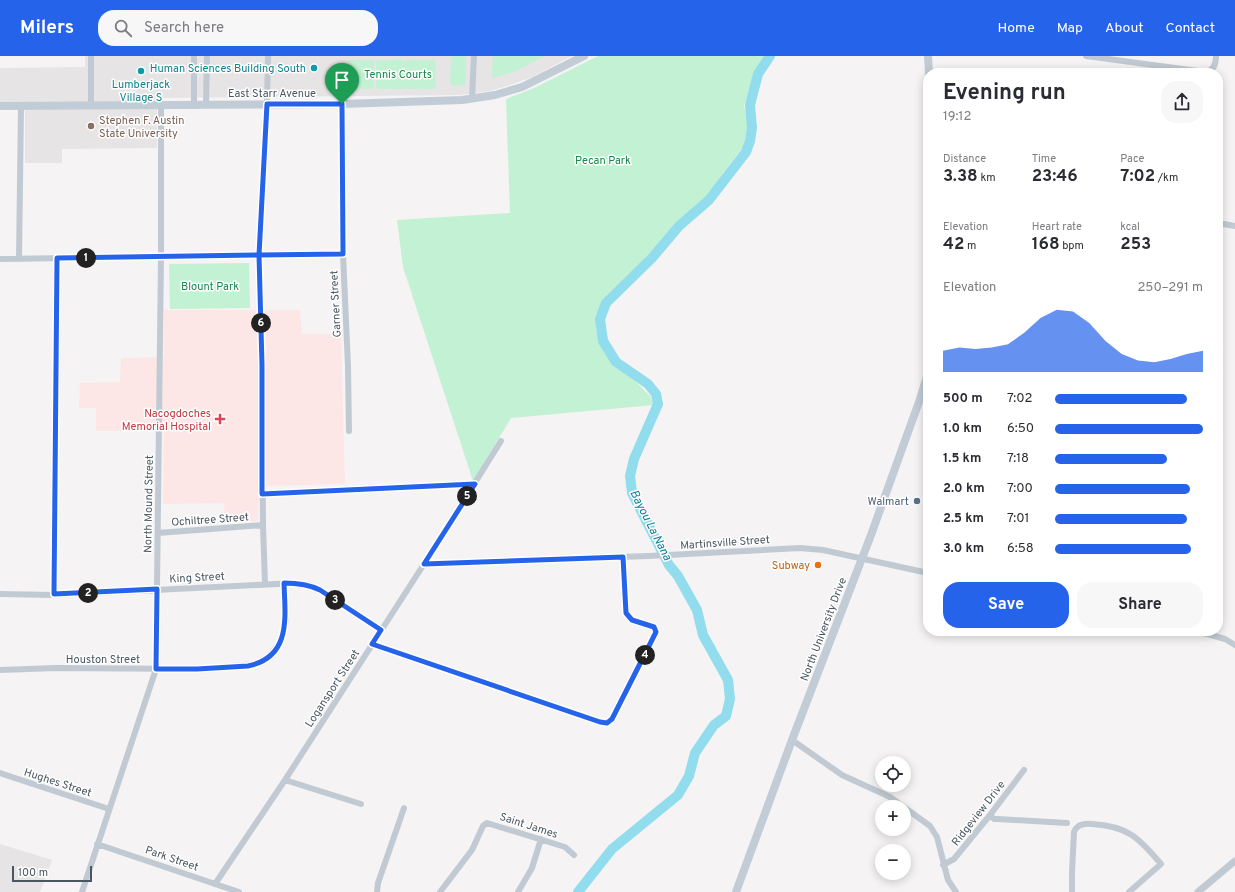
<!DOCTYPE html>
<html lang="en">
<head>
<meta charset="utf-8">
<style>
  :root { --surface:#fff; --page:#f7f7f7; --text:#2b2b33; --muted:#7c7c81; --accent:#2563eb }
  body { margin:0; font-family:Overpass,sans-serif; background:var(--page); color:var(--text); height:100vh; display:flex; flex-direction:column; font-size:15px; white-space:nowrap }
  * { box-sizing:border-box; margin:0 }
  p { font-size:13px; color:var(--muted) }
  .icon { flex:none; width:22px; height:22px; fill:none; stroke:currentColor; stroke-width:2; stroke-linecap:round; stroke-linejoin:round }
  .map { position:relative; flex:1; overflow:hidden }
  .sheet { position:absolute; left:923px; top:12px; width:300px; height:568px; display:flex; flex-direction:column; background:var(--surface); border-radius:16px; box-shadow:0 2px 10px #0003 }
  .sheet>* { flex:none }
  .tools { position:absolute; left:875px; top:700px; display:grid; gap:8px }
  .tools a { display:grid; place-items:center; width:36px; height:36px; border-radius:50%; background:var(--surface); box-shadow:0 2px 10px #0003; font-size:20px }
  .scale { position:absolute; left:12px; bottom:10px; width:80px; box-sizing:border-box; padding-left:4px; border:2px solid #4a5761; border-top:0; font-size:11px; line-height:14px; white-space:nowrap; color:#4a5761; -webkit-text-stroke:3px #fff; paint-order:stroke }
  .pin { position:absolute; display:grid; place-items:center; width:34px; height:34px; color:#fff; margin:-41px -17px; border-radius:50% 50% 50% 0; rotate:-45deg; box-shadow:0 0 4px #0007 }
  .pin .icon { rotate:45deg }
  .km { position:absolute; width:20px; height:20px; margin:-10px; border-radius:50%; background:#222; color:#fff; font-size:11px; line-height:20px; text-align:center }
  .round { display:grid; place-items:center; flex:none; width:42px; height:42px; border-radius:16px; background:var(--page) }
  .overview { display:flex; align-items:center; justify-content:space-between; height:68px; padding:0 20px }
  h1 { font-size:22px; font-weight:700; line-height:30px }
  .metrics { display:grid; grid-template-columns:repeat(3,1fr); gap:6px; height:68px; padding:4px 20px }
  .metrics div { display:grid; align-content:center }
  .metrics b { font-size:17px; font-weight:700 }
  .metrics small { font-size:11px; font-weight:400 }
  .metrics p { font-size:11px }
  .chart { height:112px; padding:8px 20px }
  .chart p { display:flex; justify-content:space-between }
  .chart svg { width:100%; height:72px; margin-top:4px; fill:var(--accent); opacity:.7 }
  .primary-button { display:flex; gap:8px; margin-top:auto; padding:8px 20px }
  .primary-button a { flex:1; height:46px; border-radius:16px; background:var(--accent); color:#fff; font-size:16px; font-weight:700; line-height:46px; text-align:center }
  .primary-button a+a { background:var(--page); color:var(--text) }
  ul { padding:0 20px; list-style:none; font-size:13px }
  li { display:grid; grid-template-columns:64px 48px 1fr; align-items:center; height:30px }
  li i { height:10px; border-radius:5px; background:var(--accent) }
  header { display:flex; align-items:center; gap:24px; box-sizing:border-box; height:56px; padding:0 20px; background:var(--accent); color:#fff }
  header strong { font-size:19px }
  nav { display:flex; gap:22px; margin-inline-start:auto; font-size:14px }
  .search { width:280px; height:36px; background:var(--page); display:flex; align-items:center; gap:10px; box-sizing:border-box; padding:0 14px; border-radius:16px; color:var(--muted); font-size:15px }
  .map>svg:first-child { display:block }
</style>
</head>
<body>
<header>
<strong>Milers</strong>
<div class="search"><svg class="icon" aria-label="search" viewBox="0 0 24 24"><circle cx="10" cy="10" r="6"/><path d="M15 15l6 6"/></svg>Search here</div>
<nav><a>Home</a><a>Map</a><a>About</a><a>Contact</a></nav>
</header>
<div class="map">
<svg width="1235" height="836" viewBox="0 0 1235 836">
  <rect width="100%" height="100%" fill="#f5f3f3"/>
  <path fill="#e6e4e5" d="M 85,0 L 572,0 L 532,21 L 510,29 L 490,35 L 461,39 L 157,42 L 157,92 L 62,93 L 62,107 L 25,107 L 25,46 L 0,47 L 0,12 L 85,11 Z
    M 0,788 L 52,804 L 40,836 L 0,836 Z"/>
  <path fill="#fce7e6" d="M 164,254 L 300,254 L 302,278 L 341,278 L 345,428 L 259,430 L 258,465 L 225,467 L 224,447 L 163,448 L 164,375 L 96,375 L 96,352 L 79,352 L 80,327 L 120,326 L 121,302 L 164,301 Z"/>
  <path fill="#c3f1d3" d="M 453,0 L 465,0 L 466,3 L 465,28 L 463,30 L 452,29 L 450,28 L 451,2 Z
    M 493,0 L 545,0 L 514,16 L 492,22 Z
    M 598,0 L 767,0 L 755,16 L 744,50 L 748,66 L 747,77 L 743,91 L 721,120 L 717,130 L 705,143 L 674,168 L 644,204 L 607,239 L 598,255 L 596,271 L 600,289 L 613,310 L 634,324 L 650,340 L 654,349 L 511,362 L 473,425 L 403,211 L 397,164 L 510,157 L 506,43 L 534,32 Z
    M 350,4 L 372,4 L 374,6 L 374,31 L 373,33 L 350,33 L 348,32 L 348,6 Z
    M 378,4 L 388,4 L 390,5 C 394,3 401,3 405,6 C 409,3 416,3 420,5 L 422,4 L 434,4 L 435,5 L 436,31 L 434,33 L 422,33 L 421,31 L 419,33 L 408,33 L 406,31 L 404,33 L 392,33 L 391,31 L 389,33 L 378,33 L 376,31 L 376,6 Z
    M 249,207 L 250,252 L 170,253 L 169,208 Z"/>
  <g fill="none" stroke-linecap="round" stroke-linejoin="round">
    <path stroke="#91dded" stroke-width="10" d="M 578,836 L 612,793 L 678,739 L 689,720 L 695,697 L 714,669 L 726,660 L 730,643 L 728,624 L 703,579 L 697,554 L 678,520 L 669,509 L 632,437 L 630,420 L 634,403 L 658,348 L 656,338 L 648,328 L 616,306 L 603,285 L 600,263 L 606,247 L 652,202 L 679,170 L 709,144 L 746,96 L 750,85 L 752,72 L 750,49 L 758,18 L 770,0"/>
    <path stroke="#c1cad2" stroke-width="6" d="M 91,0 L 91,49
      M 194,0 L 194,49
      M 1086,0 L 1205,16 C 1214,15 1216,8 1216,0
      M 472,43 L 474,0
      M 206,48 L 207,0
      M 342,48 L 343,198 L 348,310 L 349,375
      M 1218,169 L 1224,168 L 1235,170
      M 0,203 L 343,198
      M 19,203 L 21,50
      M 262,438 L 475,428
      M 158,477 L 263,469
      M 424,508 L 649,500 L 800,492 L 823,494 L 928,517
      M 265,528 L 263,469 L 262,309 L 259,199 L 267,48 L 268,0
      M 0,538 L 54,539 L 297,527 L 310,529 L 320,534 L 381,574
      M 54,539 L 57,202
      M 1197,575 L 1225,583 L 1235,589
      M 372,588 L 602,667 L 607,667 L 612,663 L 656,576 L 654,571 L 632,564 L 626,557 L 623,501
      M 0,614 L 56,612 L 197,613 L 256,608 L 269,600 L 279,588 L 282,581 L 286,564 L 284,527
      M 792,684 L 842,719 L 890,741 L 930,770 L 937,781 L 948,824 L 956,836
      M 0,717 L 109,753
      M 285,724 L 361,748
      M 990,759 L 994,763 L 998,763 L 1067,767
      M 97,788 L 239,836
      M 943,809 L 954,803 L 990,759 L 1024,714
      M 215,828 L 285,724 L 424,508 L 501,385
      M 82,836 L 156,613 L 161,201 L 161,49
      M 377,836 L 378,827 L 404,752
      M 440,836 L 472,794 L 483,770 L 487,767 L 565,791 L 574,799
      M 518,836 L 532,812 L 541,783
      M 1072,836 L 1072,816 L 1074,776 C 1077,768 1085,767 1092,768 C 1128,770 1139,782 1161,808 L 1129,836"/>
    <path stroke="#c1cad2" stroke-width="7" d="M 1198,836 L 1235,805"/>
    <path stroke="#c1ccd6" stroke-width="8" d="M 928,0 L 929,17
      M 0,50 L 342,48 L 462,44 L 495,39 L 522,31 L 584,0
      M 736,836 L 792,684 L 871,479 L 920,343 L 928,317"/>
  </g>
  <g fill="none" stroke-linecap="round" stroke-linejoin="round">
    <g stroke="#fff" stroke-width="8">
      <path id="route" d="M 342,48 L 267,48 L 259,199 L 57,202 L 54,538 L 157,533 L 156,613 L 197,613 L 248,610 C 292,601 285,560 284,527 C 297,527 308,528 320,534 L 381,574 L 372,588 L 600,666 L 607,667 L 612,663 L 656,576 L 654,571 L 632,564 L 626,557 L 623,501 L 424,508 L 475,428 L 262,438 L 262,309 L 259,199 L 343,198 L 342,48"/>
    </g>
    <use href="#route" stroke="#2563eb" stroke-width="5"/>
  </g>
  <g fill="#0f9aa8" stroke="#fff" stroke-width="1.5">
    <circle cx="314" cy="12" r="4"/>
    <circle cx="141" cy="15" r="4"/>
  </g>
  <circle fill="#8d6e63" stroke="#fff" stroke-width="1.5" cx="91" cy="70" r="4"/>
  <path fill="#e0444e" stroke="#fff" stroke-width="1.5" d="M218 357h4v4h4v4h-4v4h-4v-4h-4v-4h4z"/>
  <circle fill="#5c6f8a" stroke="#fff" stroke-width="1.5" cx="917" cy="445" r="4"/>
  <circle fill="#e8710a" stroke="#fff" stroke-width="1.5" cx="818" cy="509" r="4"/>
  <g text-anchor="middle" stroke-width="3" stroke-linejoin="round" paint-order="stroke">
    <g font-size="11" fill="#0d838f" stroke="#fff" text-anchor="end">
      <text x="306" y="16">Human Sciences Building South</text>
      <text x="141" y="32" text-anchor="middle">Lumberjack<tspan x="141" dy="13">Village S</tspan></text>
    </g>
    <g font-size="11" fill="#18854b" stroke="#fff">
      <text x="398" y="22">Tennis Courts</text>
      <text x="603" y="108">Pecan Park</text>
      <text x="210" y="234">Blount Park</text>
    </g>
    <g font-size="11" fill="#4a5761" stroke="#fff">
      <text x="272" y="41">East Starr Avenue</text>
      <text transform="translate(335 248) rotate(-93)" y="4">Garner Street</text>
      <text transform="translate(148 448) rotate(-89)" y="4">North Mound Street</text>
      <text transform="translate(210 463) rotate(-4)" y="4">Ochiltree Street</text>
      <text transform="translate(725 486) rotate(-4)" y="4">Martinsville Street</text>
      <text transform="translate(197 521) rotate(-3)" y="4">King Street</text>
      <text transform="translate(823 573) rotate(-69)" y="4">North University Drive</text>
      <text x="103" y="607">Houston Street</text>
      <text transform="translate(332 632) rotate(-57)" y="4">Logansport Street</text>
      <text transform="translate(58 726) rotate(18)" y="4">Hughes Street</text>
      <text transform="translate(978 757) rotate(-52)" y="4">Ridgeview Drive</text>
      <text transform="translate(529 769) rotate(18)" y="4">Saint James</text>
      <text transform="translate(172 802) rotate(19)" y="4">Park Street</text>
    </g>
    <g font-size="11" fill="#785e54" stroke="#fff" text-anchor="start">
      <text x="99" y="68">Stephen F. Austin<tspan x="99" dy="13">State University</tspan></text>
    </g>
    <g font-size="11" fill="#be3a42" stroke="#fff" text-anchor="end">
      <text x="211" y="361">Nacogdoches<tspan x="211" dy="13">Memorial Hospital</tspan></text>
    </g>
    <g font-size="11" fill="#4e5e75" stroke="#fff" text-anchor="end">
      <text x="909" y="449">Walmart</text>
    </g>
    <g font-size="11" fill="#c56008" stroke="#fff" text-anchor="end">
      <text x="810" y="513">Subway</text>
    </g>
    <g font-size="12" font-style="italic" fill="#0d809a" stroke="#fff">
      <text transform="translate(651 469) rotate(63)" y="4">Bayou La Nana</text>
    </g>
  </g>
</svg>
<div class="tools">
<a><svg class="icon" aria-label="locate" viewBox="0 0 24 24"><circle cx="12" cy="12" r="6"/><path d="M12 2v4M12 18v4M2 12h4M18 12h4"/></svg></a>
<a>+</a>
<a>−</a>
</div>
<div class="scale">100 m</div>
<div class="pin" style="left:342px;top:48px;background:#1e9e55"><svg class="icon" aria-label="arrive" viewBox="0 0 24 24"><path d="M6 21V4h12l-3 4 3 4H6"/></svg></div>
<b class="km" style="left:86px;top:202px">1</b>
<b class="km" style="left:88px;top:537px">2</b>
<b class="km" style="left:335px;top:544px">3</b>
<b class="km" style="left:645px;top:599px">4</b>
<b class="km" style="left:467px;top:440px">5</b>
<b class="km" style="left:261px;top:267px">6</b>
<section class="sheet">
<div class="overview"><div><h1>Evening run</h1><p>19:12</p></div><a class="round"><svg class="icon" aria-label="share" viewBox="0 0 24 24"><path d="M12 15V3M7 8l5-5 5 5M5 13v7h14v-7"/></svg></a></div>
<div class="metrics">
<div><p>Distance</p><b>3.38<small> km</small></b></div>
<div><p>Time</p><b>23:46</b></div>
<div><p>Pace</p><b>7:02<small> /km</small></b></div>
</div>
<div class="metrics">
<div><p>Elevation</p><b>42<small> m</small></b></div>
<div><p>Heart rate</p><b>168<small> bpm</small></b></div>
<div><p>kcal</p><b>253</b></div>
</div>
<div class="chart"><p><span>Elevation</span>250–291 m</p>
<svg viewBox="0 0 160 44" preserveAspectRatio="none"><path d="M0 44V31L10 29L20 30L30 29L40 27L50 20L60 11L70 6L80 7L90 14L100 25L110 33L120 37L130 38L140 36L150 33L160 31V44z"/></svg>
</div>
<ul>
<li><b>500 m</b>7:02<i style="width:89%"></i></li>
<li><b>1.0 km</b>6:50<i style="width:100%"></i></li>
<li><b>1.5 km</b>7:18<i style="width:76%"></i></li>
<li><b>2.0 km</b>7:00<i style="width:91%"></i></li>
<li><b>2.5 km</b>7:01<i style="width:89%"></i></li>
<li><b>3.0 km</b>6:58<i style="width:92%"></i></li>
</ul>
<div class="primary-button"><a>Save</a><a>Share</a></div>
</section>
</div>
</body>
</html>
